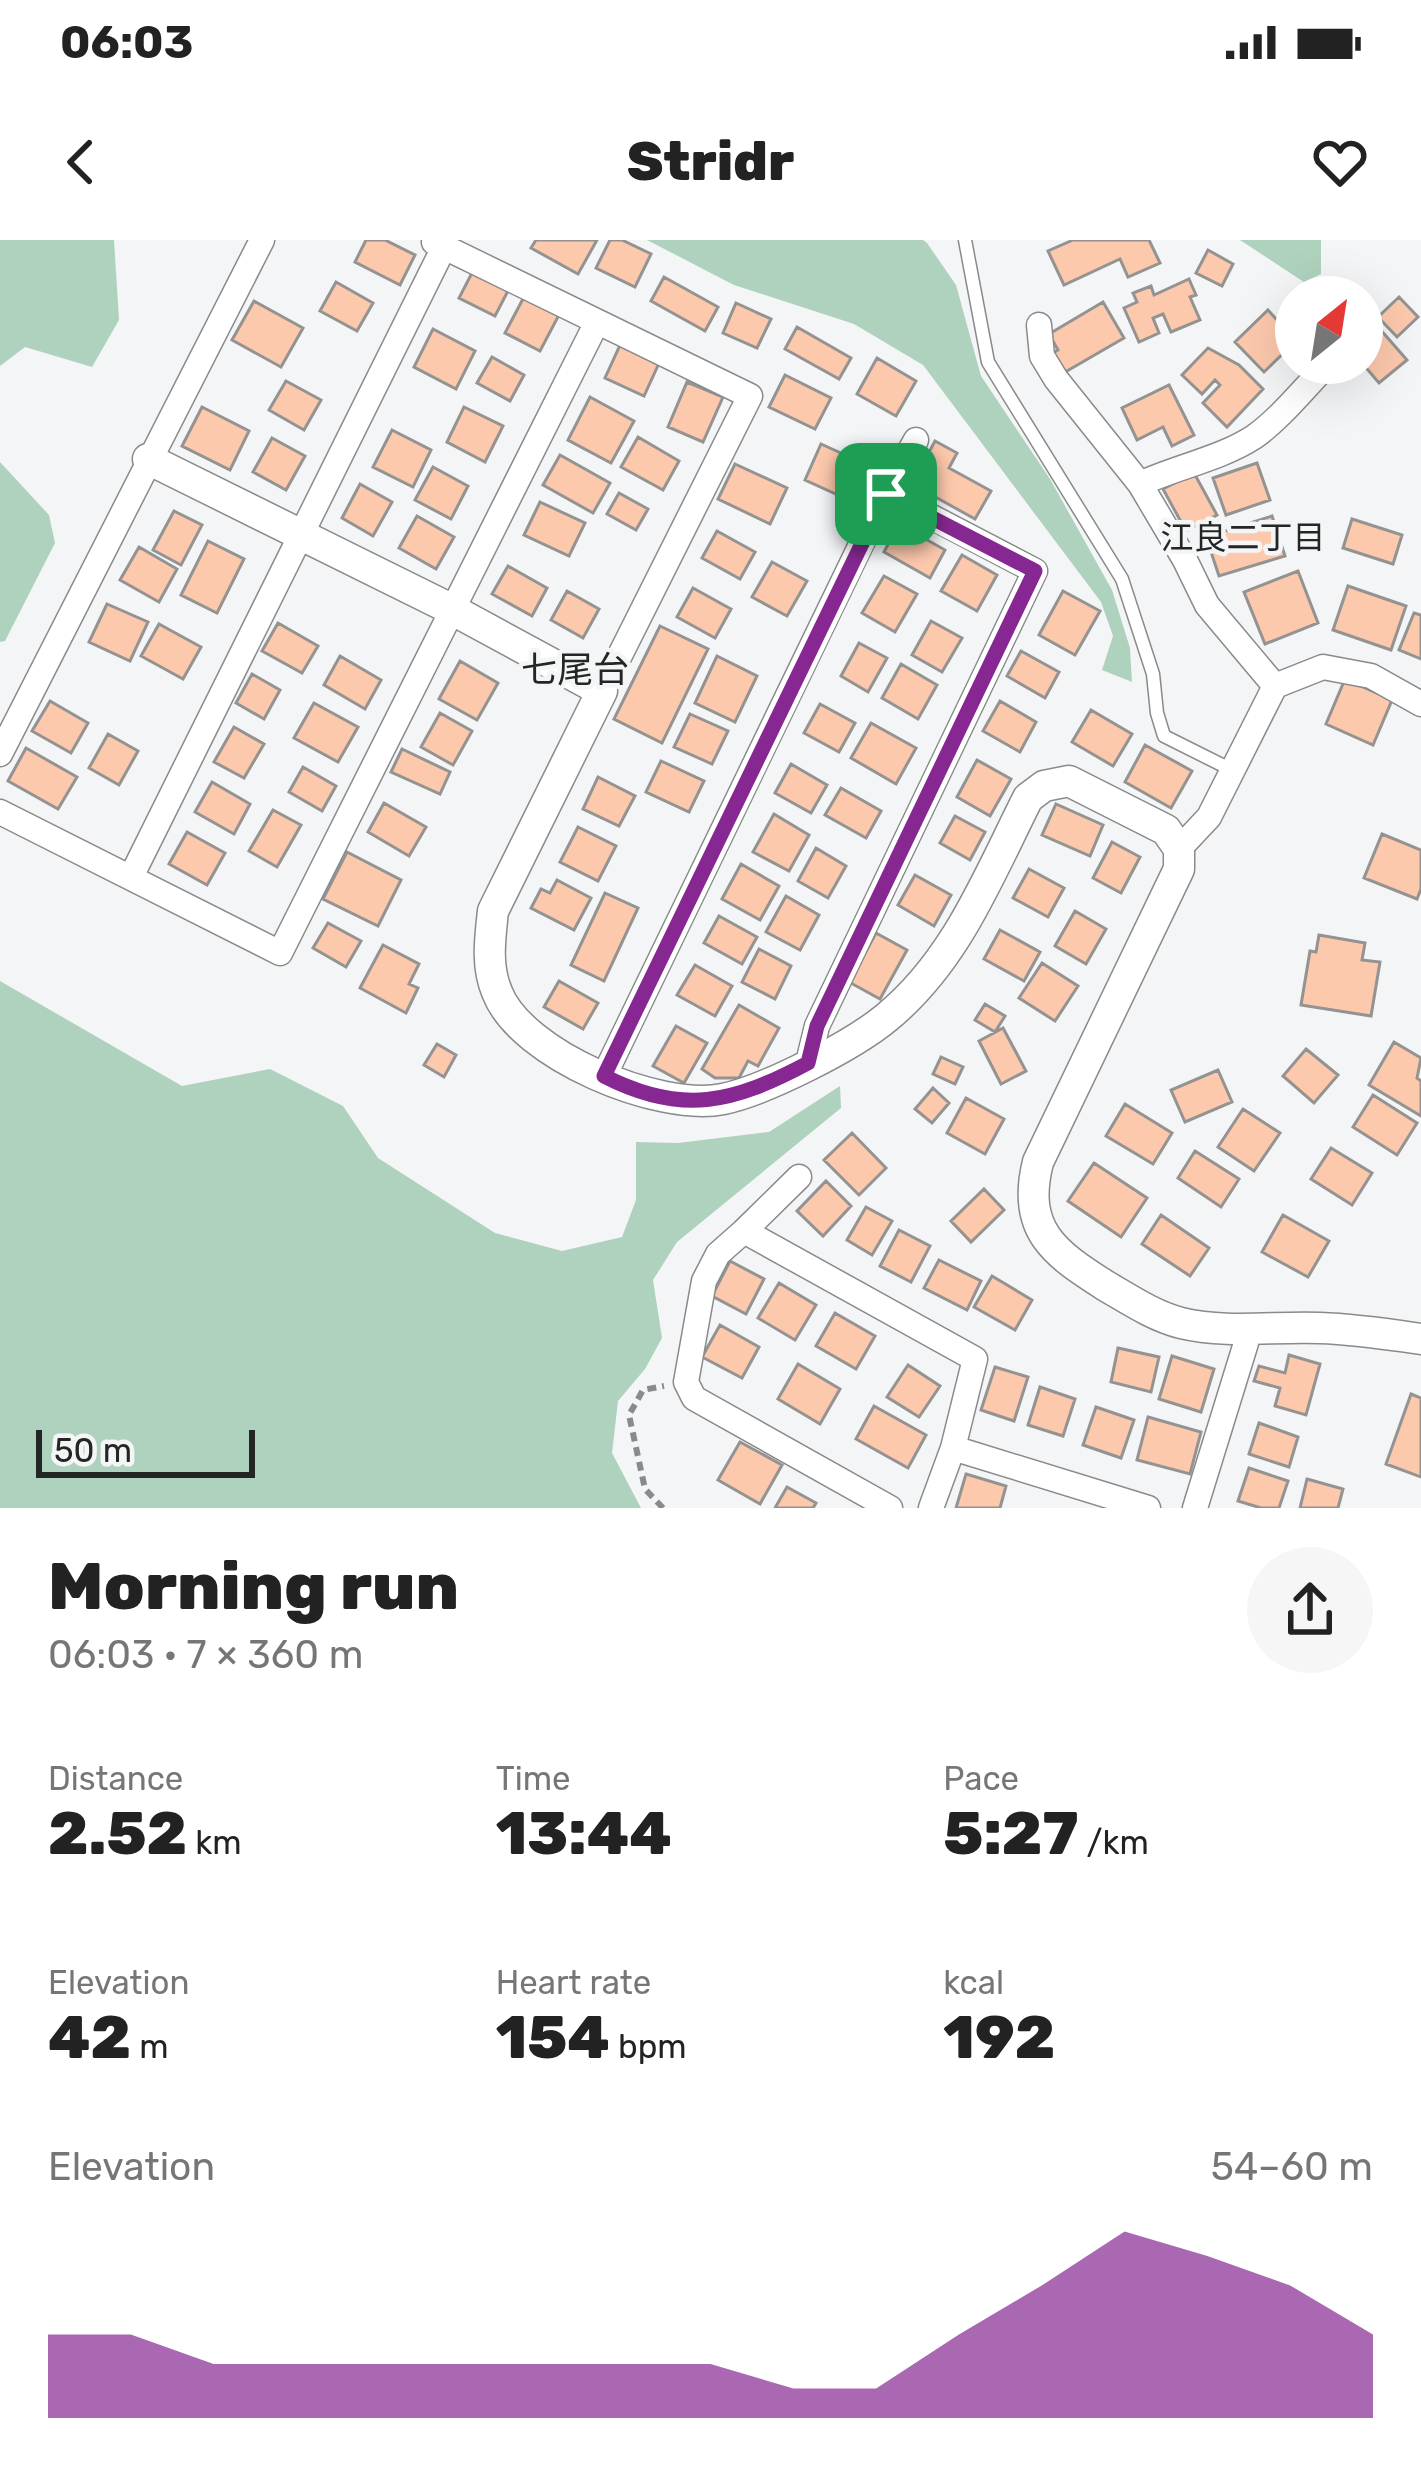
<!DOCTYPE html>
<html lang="en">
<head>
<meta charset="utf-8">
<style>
  :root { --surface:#fff; --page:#f6f6f6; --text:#222; --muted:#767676; --accent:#872892 }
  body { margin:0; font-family:Rubik,"Noto Sans JP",sans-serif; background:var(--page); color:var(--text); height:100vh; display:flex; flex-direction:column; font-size:45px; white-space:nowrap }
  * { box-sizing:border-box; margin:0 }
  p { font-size:39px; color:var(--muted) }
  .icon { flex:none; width:66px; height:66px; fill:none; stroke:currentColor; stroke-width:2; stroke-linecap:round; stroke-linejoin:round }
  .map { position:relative; height:1268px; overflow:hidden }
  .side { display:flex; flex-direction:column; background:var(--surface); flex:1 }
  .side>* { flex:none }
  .needle { width:78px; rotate:30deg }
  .buttons { position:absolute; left:1275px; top:36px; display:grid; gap:24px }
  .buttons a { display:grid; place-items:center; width:108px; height:108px; border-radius:50%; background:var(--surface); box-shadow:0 12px 48px #0002; font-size:60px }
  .scale { position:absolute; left:36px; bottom:30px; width:219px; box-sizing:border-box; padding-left:12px; border:6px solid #242525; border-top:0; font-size:33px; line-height:42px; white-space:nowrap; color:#242525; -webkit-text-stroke:9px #f4f5f6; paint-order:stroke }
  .pin { position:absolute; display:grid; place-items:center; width:102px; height:102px; color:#fff; margin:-51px; border-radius:24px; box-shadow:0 6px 18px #0006 }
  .round { display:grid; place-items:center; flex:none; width:126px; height:126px; border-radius:63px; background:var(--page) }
  .head { display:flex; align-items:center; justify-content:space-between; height:204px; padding:0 48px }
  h1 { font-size:66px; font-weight:800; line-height:90px }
  .figures { display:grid; grid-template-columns:repeat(3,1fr); gap:18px; height:204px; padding:12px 48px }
  .figures div { display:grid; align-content:center }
  .figures b { font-size:60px; font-weight:800 }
  .figures small { font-size:33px; font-weight:400 }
  .figures p { font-size:33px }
  .chart { height:336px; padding:24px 48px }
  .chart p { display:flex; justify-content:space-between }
  .chart svg { width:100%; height:216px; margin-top:12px; fill:var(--accent); opacity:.7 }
  .status { display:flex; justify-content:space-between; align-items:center; height:84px; padding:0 60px; background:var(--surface); direction:ltr }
  .status svg { height:33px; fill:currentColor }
  header { display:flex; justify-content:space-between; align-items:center; height:156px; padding:0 48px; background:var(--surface); font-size:54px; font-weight:800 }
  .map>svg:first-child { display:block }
</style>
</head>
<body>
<div class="status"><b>06:03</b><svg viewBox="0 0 49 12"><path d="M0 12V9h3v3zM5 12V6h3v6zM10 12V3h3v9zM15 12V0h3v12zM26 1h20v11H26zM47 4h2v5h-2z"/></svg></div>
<header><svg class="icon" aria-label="back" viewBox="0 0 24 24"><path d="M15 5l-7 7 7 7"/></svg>Stridr<svg class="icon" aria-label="heart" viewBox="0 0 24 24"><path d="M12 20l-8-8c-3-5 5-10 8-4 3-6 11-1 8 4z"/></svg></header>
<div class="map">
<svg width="1421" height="1268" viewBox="0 0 1421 1268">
  <rect width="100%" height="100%" fill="#f4f5f6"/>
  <path fill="#afd2be" d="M 0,0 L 114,0 L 119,80 L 92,127 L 25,107 L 0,126 Z
    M 647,0 L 923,0 L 927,3 L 956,45 L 981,136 L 1050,239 L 1112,350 L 1130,408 L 1132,442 L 1102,430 L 1113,396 L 1101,362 L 923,125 L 854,84 L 734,45 Z
    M 1240,0 L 1321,0 L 1321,34 L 1304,42 Z
    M 0,222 L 49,275 L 55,303 L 5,401 L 0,402 Z
    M 0,741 L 182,846 L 270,829 L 343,866 L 378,918 L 495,993 L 562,1011 L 622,997 L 636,960 L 636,902 L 678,903 L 769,892 L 840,846 L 841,868 L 677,1002 L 653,1040 L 662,1098 L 645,1129 L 618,1161 L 612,1213 L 641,1268 L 0,1268 Z"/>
  <path fill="#fdc9ad" stroke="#949392" stroke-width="3" d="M 366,0 L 385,0 L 415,15 L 400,45 L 355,22 Z
    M 536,0 L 597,0 L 578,34 L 531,8 Z
    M 610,0 L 622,0 L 651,14 L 635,47 L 596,28 Z
    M 1073,0 L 1149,0 L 1160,23 L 1128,37 L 1120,19 L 1064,45 L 1048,11 Z
    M 1208,10 L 1233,24 L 1222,46 L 1196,33 Z
    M 474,29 L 510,47 L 495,76 L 459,58 Z
    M 664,37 L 718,67 L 705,91 L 651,61 Z
    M 1189,39 L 1196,55 L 1190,57 L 1200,80 L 1171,92 L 1163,74 L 1153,78 L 1159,93 L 1139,102 L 1124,68 L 1137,62 L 1133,53 L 1151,46 L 1154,55 Z
    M 336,42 L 373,63 L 357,91 L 320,71 Z
    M 525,55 L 560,73 L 540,111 L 505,93 Z
    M 1399,57 L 1418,77 L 1397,97 L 1378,77 Z
    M 254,61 L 303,88 L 281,127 L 232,100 Z
    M 1103,62 L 1124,98 L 1060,135 L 1048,116 L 1058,110 L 1049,94 Z
    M 736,63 L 771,79 L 757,108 L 723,93 Z
    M 1268,70 L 1296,101 L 1264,132 L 1235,102 Z
    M 797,87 L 851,118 L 839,139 L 785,109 Z
    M 1379,88 L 1407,120 L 1379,143 L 1362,123 L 1362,103 Z
    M 433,89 L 475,111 L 456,149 L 414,127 Z
    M 621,103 L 660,121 L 644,156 L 605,138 Z
    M 1208,108 L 1239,125 L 1263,149 L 1227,187 L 1203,163 L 1220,145 L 1215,140 L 1202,154 L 1182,135 Z
    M 492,117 L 524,135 L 510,161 L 477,143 Z
    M 877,118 L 916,141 L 896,176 L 857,154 Z
    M 785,135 L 831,158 L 815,189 L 769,167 Z
    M 286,141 L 321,160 L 304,190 L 269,170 Z
    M 687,142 L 723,157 L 703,202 L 668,187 Z
    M 1169,145 L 1194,195 L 1172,206 L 1163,187 L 1137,200 L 1122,168 Z
    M 590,157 L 634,181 L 611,223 L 568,200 Z
    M 202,167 L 249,191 L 230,230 L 182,206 Z
    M 464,167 L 503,186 L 485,222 L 447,202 Z
    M 392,190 L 431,210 L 413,247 L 373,227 Z
    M 638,197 L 679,221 L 663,250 L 621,227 Z
    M 272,198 L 305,216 L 286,250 L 253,232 Z
    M 935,201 L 957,213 L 949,228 L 991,251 L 975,279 L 912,244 Z
    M 821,204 L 865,224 L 849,260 L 805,240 Z
    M 560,215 L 610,243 L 593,273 L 543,245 Z
    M 1257,223 L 1270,260 L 1226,275 L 1213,238 Z
    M 735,224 L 787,248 L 770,284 L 718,259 Z
    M 433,227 L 468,246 L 451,279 L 415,260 Z
    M 1194,233 L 1217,275 L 1186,291 L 1163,249 Z
    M 360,244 L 392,262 L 373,296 L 342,278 Z
    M 619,253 L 648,269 L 636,290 L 607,274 Z
    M 540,262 L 585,283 L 569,316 L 524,295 Z
    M 174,271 L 202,285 L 181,325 L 153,310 Z
    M 417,276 L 454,297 L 436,329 L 399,308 Z
    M 1272,276 L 1285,316 L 1219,336 L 1206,297 Z
    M 1352,279 L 1402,295 L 1393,324 L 1343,308 Z
    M 899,284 L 945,310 L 930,338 L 884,312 Z
    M 717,291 L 755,312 L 740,339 L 702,318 Z
    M 208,301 L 244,319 L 217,373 L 181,355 Z
    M 139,307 L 177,329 L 159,362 L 120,340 Z
    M 962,315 L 997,335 L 977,371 L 941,351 Z
    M 772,322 L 807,341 L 787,376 L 752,357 Z
    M 508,326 L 547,348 L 532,376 L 492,354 Z
    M 1298,331 L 1318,383 L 1265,404 L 1244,352 Z
    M 884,336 L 917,354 L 895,392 L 862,373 Z
    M 1348,346 L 1406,366 L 1391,410 L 1333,390 Z
    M 693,348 L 731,369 L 715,398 L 677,377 Z
    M 567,351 L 599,369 L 583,398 L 551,380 Z
    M 1063,351 L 1100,371 L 1075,415 L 1039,395 Z
    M 107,364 L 148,382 L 130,421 L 89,402 Z
    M 1414,373 L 1421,375 L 1421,419 L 1399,410 Z
    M 931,381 L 962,398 L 942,432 L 912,415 Z
    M 278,383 L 318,406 L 302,433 L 262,411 Z
    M 159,384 L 201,407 L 183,439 L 141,416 Z
    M 660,386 L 708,409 L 662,503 L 614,479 Z
    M 859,403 L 887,418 L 868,452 L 841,436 Z
    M 1021,411 L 1059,432 L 1045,458 L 1007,436 Z
    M 340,416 L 381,440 L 365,469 L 324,445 Z
    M 717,416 L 757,436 L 735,482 L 695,463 Z
    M 460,421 L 498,443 L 477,480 L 439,459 Z
    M 901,424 L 937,445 L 918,479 L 882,458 Z
    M 252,434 L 280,450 L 264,479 L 236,463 Z
    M 1345,439 L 1392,460 L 1373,505 L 1326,484 Z
    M 50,461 L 88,483 L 71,513 L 32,491 Z
    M 1000,461 L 1036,482 L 1020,512 L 983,491 Z
    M 314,463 L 358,487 L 338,522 L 294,498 Z
    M 820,464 L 855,483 L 839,512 L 804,493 Z
    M 1091,470 L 1132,494 L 1113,526 L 1072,502 Z
    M 440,473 L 472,491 L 453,525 L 421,507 Z
    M 690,474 L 728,491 L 712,524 L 674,507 Z
    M 871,483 L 916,508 L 896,544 L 851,518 Z
    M 234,487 L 264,504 L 244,538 L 214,522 Z
    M 108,494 L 138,511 L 119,545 L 89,528 Z
    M 1145,505 L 1192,531 L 1171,568 L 1125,542 Z
    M 26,508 L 77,537 L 58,569 L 8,541 Z
    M 402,509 L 450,532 L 440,554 L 391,532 Z
    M 977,520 L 1011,539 L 990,576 L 957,557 Z
    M 661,521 L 704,541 L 689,572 L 646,552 Z
    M 791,524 L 827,545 L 811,573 L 775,553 Z
    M 303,527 L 336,546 L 322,571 L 289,552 Z
    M 598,537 L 635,556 L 619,586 L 583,569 Z
    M 212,542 L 250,564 L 234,594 L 195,572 Z
    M 841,548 L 881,571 L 866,598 L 825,575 Z
    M 384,563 L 426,587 L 409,616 L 368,592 Z
    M 1056,564 L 1103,585 L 1090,616 L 1042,595 Z
    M 273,570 L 301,585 L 277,627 L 249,611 Z
    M 774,574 L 809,595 L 789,631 L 753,612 Z
    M 955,576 L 985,592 L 970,620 L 940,603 Z
    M 578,587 L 616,606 L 598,641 L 560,622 Z
    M 187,592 L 225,613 L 207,645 L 169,624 Z
    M 1382,594 L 1421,610 L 1421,649 L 1417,659 L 1364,638 Z
    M 1112,602 L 1140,617 L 1121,653 L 1093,638 Z
    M 816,608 L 846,626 L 828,658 L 798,641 Z
    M 347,612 L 401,640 L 378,686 L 323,659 Z
    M 741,624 L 779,646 L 760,680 L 722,659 Z
    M 1029,629 L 1064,648 L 1048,677 L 1013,658 Z
    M 915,635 L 951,655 L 934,686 L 898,665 Z
    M 557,640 L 591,658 L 574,690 L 531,668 L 541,649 L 550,653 Z
    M 605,653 L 638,668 L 604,741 L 571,725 Z
    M 786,656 L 819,675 L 800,710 L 766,692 Z
    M 1075,671 L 1106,689 L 1086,724 L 1055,706 Z
    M 719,676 L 757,697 L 742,724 L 704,703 Z
    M 328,683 L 361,701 L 346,727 L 313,708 Z
    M 1000,690 L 1040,712 L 1024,741 L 984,719 Z
    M 876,693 L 907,710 L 880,759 L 849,742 Z
    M 1319,695 L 1365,703 L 1362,720 L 1380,722 L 1371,776 L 1301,765 L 1310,711 L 1316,712 Z
    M 383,705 L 419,724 L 409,744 L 418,748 L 406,773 L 360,748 Z
    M 759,709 L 791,726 L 775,759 L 742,742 Z
    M 1042,723 L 1078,746 L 1055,781 L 1019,758 Z
    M 695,725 L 732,746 L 715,776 L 677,755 Z
    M 559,741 L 598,763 L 583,789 L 544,767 Z
    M 985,764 L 1005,776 L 995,792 L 975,780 Z
    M 739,765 L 779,788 L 758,826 L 748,821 L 739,838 L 715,838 L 702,829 Z
    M 676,786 L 707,803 L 684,843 L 653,826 Z
    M 1003,788 L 1026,831 L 1001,844 L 979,801 Z
    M 1394,802 L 1421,818 L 1417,838 L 1421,841 L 1421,876 L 1369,845 Z
    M 437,804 L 456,815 L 444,837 L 424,825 Z
    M 1306,809 L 1338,835 L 1314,863 L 1283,836 Z
    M 941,817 L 963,827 L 955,844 L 933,834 Z
    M 1218,830 L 1232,862 L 1185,882 L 1171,850 Z
    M 933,848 L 949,863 L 932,883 L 915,869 Z
    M 1373,855 L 1417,883 L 1397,915 L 1353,887 Z
    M 966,858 L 1004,879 L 985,914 L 947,893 Z
    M 1125,864 L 1172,893 L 1153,924 L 1106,896 Z
    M 1243,869 L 1280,893 L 1254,931 L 1218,907 Z
    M 852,893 L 886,928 L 859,955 L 824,920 Z
    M 1331,908 L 1372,933 L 1352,965 L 1311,939 Z
    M 1195,911 L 1239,939 L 1221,967 L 1178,938 Z
    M 1094,923 L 1147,958 L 1121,997 L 1068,961 Z
    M 826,941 L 851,966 L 823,996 L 797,971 Z
    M 984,949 L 1004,970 L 971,1002 L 951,981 Z
    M 866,967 L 892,981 L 872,1015 L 847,1000 Z
    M 1161,975 L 1209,1008 L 1190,1036 L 1142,1004 Z
    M 1283,975 L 1329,1001 L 1308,1037 L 1262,1012 Z
    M 899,990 L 930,1006 L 911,1042 L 880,1026 Z
    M 939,1020 L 981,1041 L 967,1070 L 924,1048 Z
    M 730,1021 L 764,1039 L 746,1074 L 712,1056 Z
    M 992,1036 L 1032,1060 L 1015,1090 L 974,1067 Z
    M 779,1043 L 816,1065 L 795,1100 L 758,1078 Z
    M 835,1073 L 875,1096 L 856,1129 L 816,1106 Z
    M 720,1085 L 759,1107 L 742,1138 L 702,1117 Z
    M 1118,1108 L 1159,1117 L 1151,1152 L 1111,1142 Z
    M 1289,1115 L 1320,1124 L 1306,1175 L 1275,1166 L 1280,1148 L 1254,1141 L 1259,1126 L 1285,1133 Z
    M 1172,1116 L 1214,1129 L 1201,1172 L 1159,1159 Z
    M 798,1124 L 840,1149 L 820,1184 L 778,1159 Z
    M 908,1125 L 940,1146 L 919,1177 L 887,1157 Z
    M 995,1127 L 1028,1137 L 1014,1181 L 981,1170 Z
    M 1040,1147 L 1075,1159 L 1063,1196 L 1028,1185 Z
    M 1411,1154 L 1421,1158 L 1421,1237 L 1386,1224 Z
    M 874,1166 L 926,1195 L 908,1228 L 856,1199 Z
    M 1096,1167 L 1134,1180 L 1121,1218 L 1083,1205 Z
    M 1148,1177 L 1201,1192 L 1190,1234 L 1137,1220 Z
    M 1259,1183 L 1298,1197 L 1289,1227 L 1249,1214 Z
    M 740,1202 L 782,1225 L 760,1264 L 718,1240 Z
    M 1249,1228 L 1288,1241 L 1279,1268 L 1261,1268 L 1238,1261 Z
    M 966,1234 L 1006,1246 L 1000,1268 L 956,1268 Z
    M 1307,1239 L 1343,1249 L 1338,1268 L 1300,1268 Z
    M 787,1247 L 816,1263 L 813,1268 L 775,1268 Z"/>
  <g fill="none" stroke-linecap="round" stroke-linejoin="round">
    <g stroke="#898a8b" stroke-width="15">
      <path id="service" d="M 965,0 L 988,122 L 1122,339 L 1153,434 L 1157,473 L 1164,496 L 1232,530"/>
    </g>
    <g stroke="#898a8b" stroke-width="27">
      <path id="minor" d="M 434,2 L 750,156 L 602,451
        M 1039,85 L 1042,116 L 1056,139 L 1140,244 L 1185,320 L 1207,365 L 1275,446 L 1323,427 L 1371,436 L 1421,464
        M 1140,244 C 1176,227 1220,219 1254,197 C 1281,178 1305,147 1329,123
        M 0,514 L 262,0
        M 0,572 L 280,713 L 596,84
        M 1179,609 L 1209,577 L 1275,446
        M 131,637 L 444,7
        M 808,823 L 817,786 L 1035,331 L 886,253
        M 604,836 L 886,253 L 916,200
        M 799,937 L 744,991 L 975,1119 L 953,1208
        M 744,991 L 718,1014 L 704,1041 L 686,1142 L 694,1158 L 890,1268
        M 931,1268 L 953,1208 L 1148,1268
        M 1195,1268 L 1246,1103 L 1243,1090"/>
    </g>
    <g stroke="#898a8b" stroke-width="33">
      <path id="tertiary" d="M 148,219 L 451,369 L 602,451 L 493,671 C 490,699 486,726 497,752 C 521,815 659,872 723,859 C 766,850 852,806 886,778 C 956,721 988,637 1028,558 L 1044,546 L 1069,541 L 1166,590 L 1179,609 L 1179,629 L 1038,922 C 1021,990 1054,1013 1106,1046 C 1130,1060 1154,1076 1181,1083 C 1227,1094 1274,1086 1320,1088 C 1354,1089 1387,1094 1421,1099"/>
    </g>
    <path stroke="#898a8b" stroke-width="6" stroke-dasharray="9 6" stroke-linecap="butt" d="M 663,1268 L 645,1249 L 629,1175 L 643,1150 L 664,1146"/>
    <use href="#service" stroke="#fff" stroke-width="12"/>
    <use href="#minor" stroke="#fff" stroke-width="24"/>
    <use href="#tertiary" stroke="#fff" stroke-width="30"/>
  </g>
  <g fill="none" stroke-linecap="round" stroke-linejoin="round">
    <g stroke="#fff" stroke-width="24">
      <path id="route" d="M 886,254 L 1035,331 L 817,786 L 808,823 C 733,863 682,876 604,836 Z"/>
    </g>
    <use href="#route" stroke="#872892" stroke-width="15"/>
  </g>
  <g text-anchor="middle" stroke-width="9" stroke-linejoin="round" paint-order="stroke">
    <g font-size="33" fill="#242525" stroke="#f4f5f6">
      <text x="1243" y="309">江良二丁目</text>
    </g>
    <g font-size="36" fill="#242525" stroke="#f4f5f6">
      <text x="575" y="442">七尾台</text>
    </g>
  </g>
</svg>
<div class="buttons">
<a><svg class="needle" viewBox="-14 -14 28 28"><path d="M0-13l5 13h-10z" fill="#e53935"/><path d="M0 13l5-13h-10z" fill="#767676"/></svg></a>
</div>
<div class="scale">50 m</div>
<div class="pin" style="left:886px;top:254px;background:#1e9e55"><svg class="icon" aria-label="arrive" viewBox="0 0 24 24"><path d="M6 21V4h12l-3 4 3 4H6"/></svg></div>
</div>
<section class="side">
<div class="head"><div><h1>Morning run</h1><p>06:03 · 7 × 360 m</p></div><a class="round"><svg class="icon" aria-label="share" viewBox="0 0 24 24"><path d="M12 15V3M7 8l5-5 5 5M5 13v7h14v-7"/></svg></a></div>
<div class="figures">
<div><p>Distance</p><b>2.52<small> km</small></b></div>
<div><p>Time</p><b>13:44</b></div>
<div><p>Pace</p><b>5:27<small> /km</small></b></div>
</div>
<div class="figures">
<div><p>Elevation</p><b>42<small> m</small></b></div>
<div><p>Heart rate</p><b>154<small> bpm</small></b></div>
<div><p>kcal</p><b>192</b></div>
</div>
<div class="chart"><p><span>Elevation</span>54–60 m</p>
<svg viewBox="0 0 160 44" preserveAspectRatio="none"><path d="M0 44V27L10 27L20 33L30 33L40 33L50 33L60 33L70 33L80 33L90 38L100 38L110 27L120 17L130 6L140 11L150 17L160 27V44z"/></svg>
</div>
</section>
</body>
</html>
